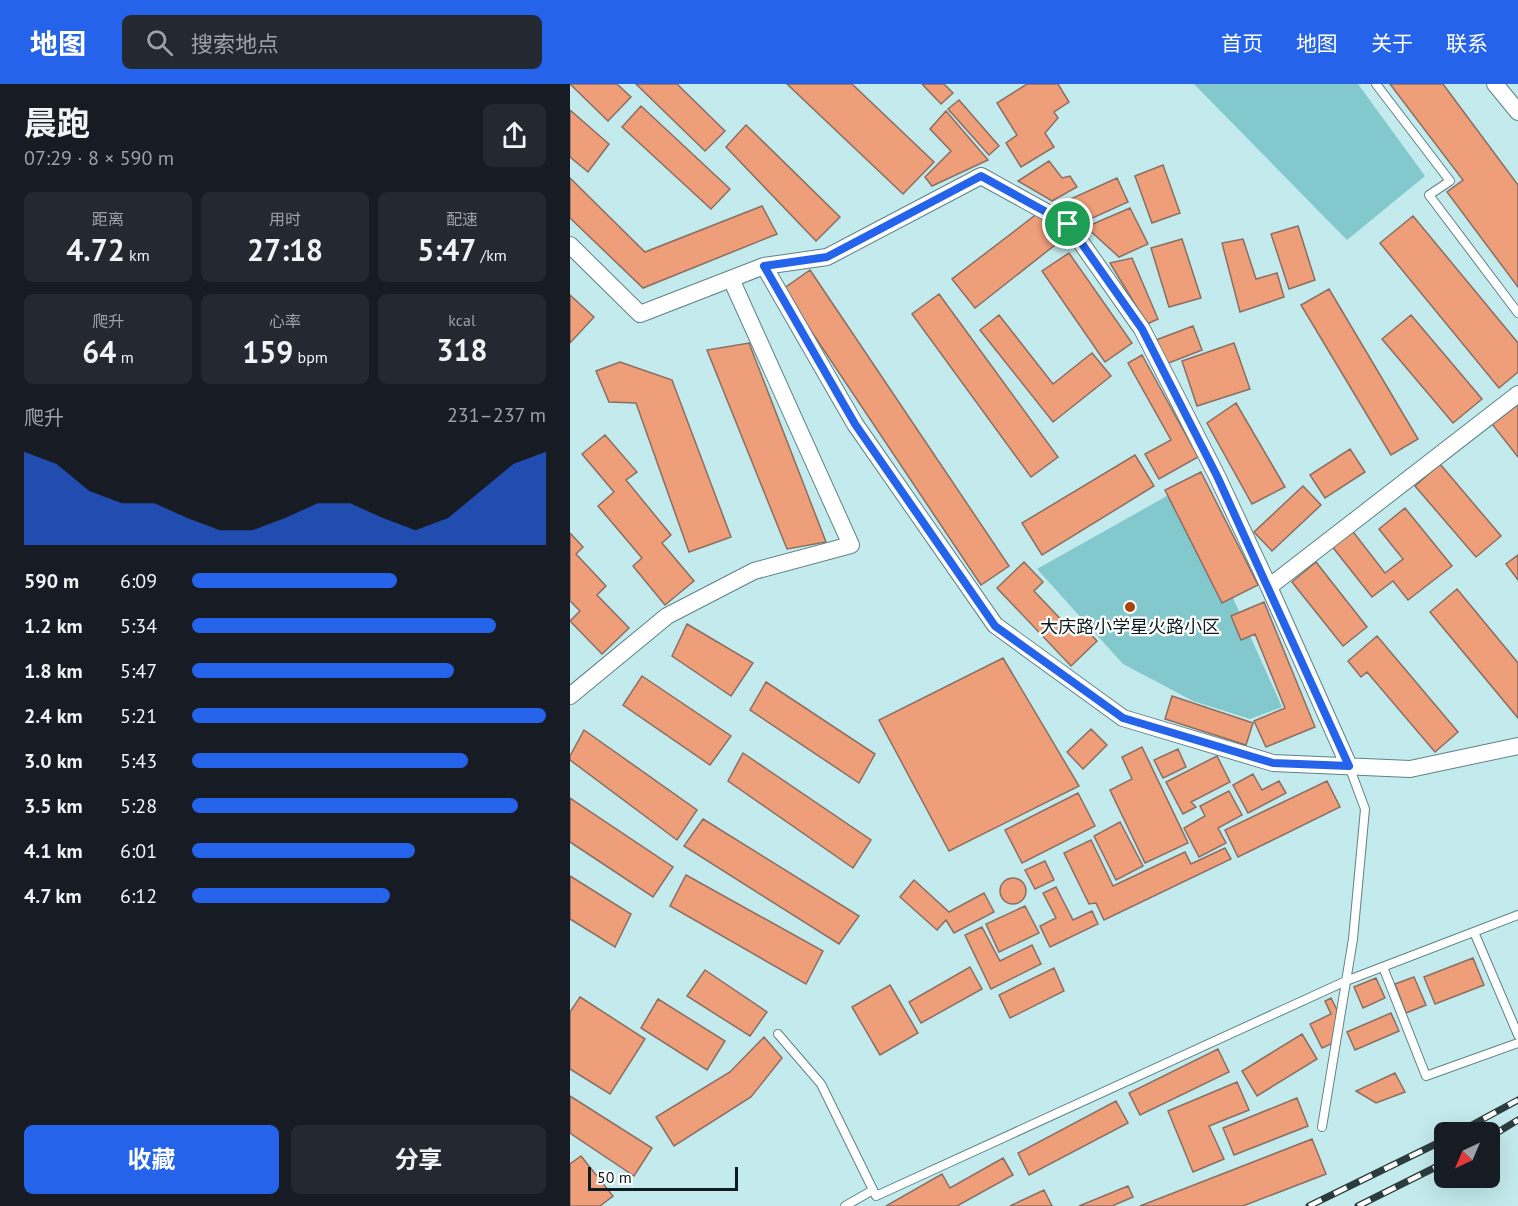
<!DOCTYPE html>
<html lang="zh">
<head>
<meta charset="utf-8">
<style>
  :root { --surface:#171b24; --page:#242831; --text:#f1f3f6; --muted:#9ea1a6; --accent:#2563eb }
  body { margin:0; font-family:"PT Sans","Noto Sans SC",sans-serif; background:var(--page); color:var(--text); height:100vh; display:flex; flex-direction:column; font-size:22px; white-space:nowrap }
  * { box-sizing:border-box; margin:0 }
  p { font-size:20px; color:var(--muted) }
  .icon { flex:none; width:33px; height:33px; fill:none; stroke:currentColor; stroke-width:2; stroke-linecap:round; stroke-linejoin:round }
  .map { position:relative; flex:1; overflow:hidden }
  .panel { display:flex; flex-direction:column; background:var(--surface); width:570px }
  .panel>* { flex:none }
  .needle { width:39px; rotate:224deg }
  .controls { position:absolute; left:864px; top:1038px; display:grid; gap:12px }
  .controls a { display:grid; place-items:center; width:66px; height:66px; border-radius:9px; background:var(--surface); box-shadow:0 6px 24px #0002; font-size:30px }
  .scale { position:absolute; left:18px; bottom:15px; width:150px; box-sizing:border-box; padding-left:6px; border:3px solid #0e1c1d; border-top:0; font-size:16px; line-height:21px; white-space:nowrap; color:#0e1c1d; -webkit-text-stroke:4px #fff; paint-order:stroke }
  .pin { position:absolute; display:grid; place-items:center; width:51px; height:51px; color:#fff; margin:-26px; border:3px solid #fff; border-radius:50%; box-shadow:0 2px 6px #0007 }
  .round { display:grid; place-items:center; flex:none; width:63px; height:63px; border-radius:9px; background:var(--page) }
  .head { display:flex; align-items:center; justify-content:space-between; height:102px; padding:0 24px }
  h1 { font-size:33px; font-weight:700; line-height:45px }
  .figures { display:grid; grid-template-columns:repeat(3,1fr); gap:9px; height:102px; padding:6px 24px }
  .figures div { display:grid; align-content:center; border-radius:9px; background:var(--page); text-align:center }
  .figures b { font-size:30px; font-weight:700 }
  .figures small { font-size:16px; font-weight:400 }
  .figures p { font-size:16px }
  .chart { height:168px; padding:12px 24px }
  .chart p { display:flex; justify-content:space-between }
  .chart svg { width:100%; height:108px; margin-top:6px; fill:var(--accent); opacity:.7 }
  .button { display:flex; gap:12px; margin-top:auto; padding:12px 24px }
  .button a { flex:1; height:69px; border-radius:9px; background:var(--accent); color:#fff; font-size:24px; font-weight:700; line-height:69px; text-align:center }
  .button a+a { background:var(--page); color:var(--text) }
  ul { padding:0 24px; list-style:none; font-size:20px }
  li { display:grid; grid-template-columns:96px 72px 1fr; align-items:center; height:45px }
  li i { height:15px; border-radius:8px; background:var(--accent) }
  header { display:flex; align-items:center; gap:36px; box-sizing:border-box; height:84px; padding:0 30px; background:var(--accent); color:#fff }
  header strong { font-size:28px }
  nav { display:flex; gap:33px; margin-inline-start:auto; font-size:21px }
  .search { width:420px; height:54px; background:var(--page); display:flex; align-items:center; gap:15px; box-sizing:border-box; padding:0 21px; border-radius:9px; color:var(--muted); font-size:22px }
  main { display:flex; flex:1; min-height:0 }
  .map>svg:first-child { display:block }
</style>
</head>
<body>
<header>
<strong>地图</strong>
<div class="search"><svg class="icon" aria-label="search" viewBox="0 0 24 24"><circle cx="10" cy="10" r="6"/><path d="M15 15l6 6"/></svg>搜索地点</div>
<nav><a>首页</a><a>地图</a><a>关于</a><a>联系</a></nav>
</header>
<main>
<section class="panel">
<div class="head"><div><h1>晨跑</h1><p>07:29 · 8 × 590 m</p></div><a class="round"><svg class="icon" aria-label="share" viewBox="0 0 24 24"><path d="M12 15V3M7 8l5-5 5 5M5 13v7h14v-7"/></svg></a></div>
<div class="figures">
<div><p>距离</p><b>4.72<small> km</small></b></div>
<div><p>用时</p><b>27:18</b></div>
<div><p>配速</p><b>5:47<small> /km</small></b></div>
</div>
<div class="figures">
<div><p>爬升</p><b>64<small> m</small></b></div>
<div><p>心率</p><b>159<small> bpm</small></b></div>
<div><p>kcal</p><b>318</b></div>
</div>
<div class="chart"><p><span>爬升</span>231–237 m</p>
<svg viewBox="0 0 160 44" preserveAspectRatio="none"><path d="M0 44V6L10 11L20 22L30 27L40 27L50 33L60 38L70 38L80 33L90 27L100 27L110 33L120 38L130 33L140 22L150 11L160 6V44z"/></svg>
</div>
<ul>
<li><b>590 m</b>6:09<i style="width:58%"></i></li>
<li><b>1.2 km</b>5:34<i style="width:86%"></i></li>
<li><b>1.8 km</b>5:47<i style="width:74%"></i></li>
<li><b>2.4 km</b>5:21<i style="width:100%"></i></li>
<li><b>3.0 km</b>5:43<i style="width:78%"></i></li>
<li><b>3.5 km</b>5:28<i style="width:92%"></i></li>
<li><b>4.1 km</b>6:01<i style="width:63%"></i></li>
<li><b>4.7 km</b>6:12<i style="width:56%"></i></li>
</ul>
<div class="button"><a>收藏</a><a>分享</a></div>
</section>
<div class="map">
<svg width="948" height="1122" viewBox="0 0 948 1122">
  <rect width="100%" height="100%" fill="#c3eaec"/>
  <path fill="#83c8cc" d="M 624,0 L 788,0 L 855,92 L 777,156 Z
    M 613,403 L 712,623 L 680,635 L 623,617 L 553,580 L 467,485 Z"/>
  <path fill="#ef9e7a" stroke="#8b6e62" stroke-width="1.5" d="M 0,0 L 47,0 L 61,13 L 38,37 Z
    M 66,0 L 107,0 L 155,47 L 135,67 Z
    M 217,0 L 282,0 L 364,78 L 333,110 Z
    M 352,0 L 374,0 L 383,9 L 371,20 Z
    M 457,0 L 488,0 L 499,18 L 484,28 L 488,34 L 475,49 L 484,63 L 451,83 L 436,59 L 447,51 L 427,19 Z
    M 820,0 L 873,0 L 948,101 L 948,203 L 877,108 L 893,96 Z
    M 389,16 L 429,62 L 419,71 L 378,25 Z
    M 71,22 L 160,105 L 141,125 L 52,43 Z
    M 0,26 L 39,60 L 18,88 L 0,73 Z
    M 376,27 L 418,76 L 362,102 L 355,93 L 381,67 L 360,45 Z
    M 176,41 L 270,133 L 246,157 L 156,63 Z
    M 479,77 L 492,94 L 500,92 L 507,103 L 482,117 L 448,97 Z
    M 593,81 L 610,129 L 582,139 L 565,92 Z
    M 0,94 L 75,168 L 192,122 L 207,150 L 73,204 L 0,134 Z
    M 547,94 L 558,118 L 507,141 L 496,117 Z
    M 560,124 L 578,160 L 549,173 L 516,143 Z
    M 468,129 L 490,157 L 405,224 L 382,195 Z
    M 843,132 L 948,259 L 948,288 L 929,304 L 810,159 Z
    M 728,142 L 745,196 L 719,205 L 701,150 Z
    M 612,155 L 631,214 L 599,223 L 581,164 Z
    M 673,155 L 686,195 L 707,189 L 714,213 L 670,228 L 652,159 Z
    M 499,169 L 562,259 L 535,278 L 472,187 Z
    M 562,174 L 588,235 L 577,240 L 540,179 Z
    M 240,186 L 439,482 L 411,501 L 213,205 Z
    M 759,205 L 848,355 L 821,371 L 731,221 Z
    M 369,210 L 488,373 L 461,393 L 342,230 Z
    M 0,211 L 24,233 L 0,259 Z
    M 429,231 L 483,300 L 522,269 L 541,292 L 483,338 L 410,246 Z
    M 841,231 L 912,315 L 883,339 L 812,255 Z
    M 623,242 L 632,266 L 596,280 L 586,256 Z
    M 179,259 L 256,458 L 217,465 L 137,266 Z
    M 664,259 L 680,305 L 627,322 L 612,277 Z
    M 572,271 L 628,373 L 589,395 L 575,370 L 601,356 L 558,279 Z
    M 50,278 L 102,296 L 161,453 L 119,468 L 66,319 L 39,318 L 26,287 Z
    M 666,319 L 715,403 L 682,420 L 637,339 Z
    M 948,320 L 948,373 L 922,340 Z
    M 35,351 L 67,388 L 56,396 L 101,451 L 92,459 L 124,497 L 95,521 L 63,482 L 72,474 L 28,422 L 44,408 L 12,370 Z
    M 780,365 L 795,388 L 755,414 L 740,391 Z
    M 565,371 L 584,402 L 472,471 L 452,439 Z
    M 870,380 L 931,452 L 906,473 L 845,402 Z
    M 631,388 L 688,501 L 652,519 L 595,406 Z
    M 733,402 L 751,421 L 702,467 L 684,448 Z
    M 835,424 L 882,482 L 838,516 L 823,497 L 802,513 L 761,461 L 781,445 L 815,489 L 833,475 L 809,445 Z
    M 0,449 L 13,463 L 6,470 L 36,502 L 27,511 L 59,544 L 32,570 L 0,537 L 10,527 L 0,517 Z
    M 948,471 L 948,496 L 936,480 Z
    M 454,478 L 473,498 L 464,507 L 501,546 L 509,538 L 527,557 L 501,582 L 427,504 Z
    M 746,478 L 797,543 L 773,562 L 722,498 Z
    M 887,505 L 948,579 L 948,634 L 860,528 Z
    M 694,518 L 745,643 L 696,663 L 684,637 L 715,624 L 685,550 L 671,556 L 661,532 Z
    M 117,540 L 183,579 L 161,612 L 102,572 Z
    M 807,552 L 888,648 L 865,668 L 797,588 L 791,593 L 778,577 Z
    M 433,574 L 509,702 L 379,767 L 309,636 Z
    M 72,592 L 161,652 L 140,681 L 53,621 Z
    M 196,598 L 305,670 L 289,699 L 180,626 Z
    M 602,612 L 683,639 L 676,661 L 595,635 Z
    M 521,645 L 537,661 L 513,685 L 497,668 Z
    M 14,646 L 127,726 L 107,756 L 0,676 L 0,672 Z
    M 572,663 L 618,759 L 575,779 L 540,706 L 562,695 L 552,673 Z
    M 608,665 L 616,683 L 593,694 L 584,676 Z
    M 173,669 L 301,756 L 283,784 L 158,697 Z
    M 647,672 L 660,698 L 621,718 L 626,723 L 613,730 L 596,698 Z
    M 683,690 L 692,706 L 709,697 L 716,709 L 678,729 L 663,701 Z
    M 757,697 L 770,723 L 668,773 L 655,746 Z
    M 659,707 L 672,731 L 648,744 L 656,759 L 629,773 L 614,744 L 635,732 L 630,722 Z
    M 508,709 L 525,742 L 452,779 L 435,746 Z
    M 0,714 L 103,783 L 83,813 L 0,758 Z
    M 133,735 L 289,832 L 269,860 L 114,762 Z
    M 550,738 L 573,782 L 546,796 L 524,752 Z
    M 521,756 L 543,802 L 615,768 L 621,780 L 655,764 L 661,775 L 534,836 L 526,819 L 519,820 L 494,769 Z
    M 475,777 L 484,796 L 465,805 L 455,786 Z
    M 116,791 L 253,867 L 236,900 L 100,822 Z
    M 0,792 L 61,830 L 45,863 L 0,835 Z
    M430 807a13 13 0 1 1 26 0a13 13 0 1 1-26 0Z
    M 344,796 L 379,828 L 414,809 L 424,828 L 384,849 L 376,836 L 367,846 L 330,813 Z
    M 486,803 L 503,836 L 522,827 L 528,840 L 480,863 L 470,842 L 486,834 L 473,809 Z
    M 455,822 L 469,849 L 429,868 L 416,840 Z
    M 412,843 L 430,877 L 462,861 L 471,880 L 421,905 L 395,851 Z
    M 903,874 L 914,901 L 865,920 L 854,893 Z
    M 400,883 L 412,905 L 351,939 L 339,918 Z
    M 484,884 L 494,907 L 440,934 L 429,911 Z
    M 135,886 L 197,928 L 180,952 L 117,912 Z
    M 844,893 L 856,921 L 836,929 L 825,900 Z
    M 806,894 L 815,914 L 793,924 L 784,903 Z
    M 320,901 L 348,949 L 310,971 L 282,923 Z
    M 10,913 L 75,955 L 40,1010 L 0,985 L 0,928 Z
    M 761,914 L 768,928 L 763,959 L 752,964 L 740,940 L 761,930 L 755,917 Z
    M 88,915 L 155,957 L 137,986 L 71,944 Z
    M 821,929 L 829,947 L 785,966 L 777,948 Z
    M 732,950 L 747,975 L 687,1012 L 672,987 Z
    M 194,953 L 212,974 L 181,1013 L 104,1062 L 86,1033 L 160,988 Z
    M 648,965 L 659,988 L 570,1031 L 559,1009 Z
    M 825,989 L 835,1008 L 806,1019 L 786,1007 Z
    M 667,998 L 679,1026 L 639,1042 L 654,1075 L 623,1088 L 598,1027 Z
    M 0,1012 L 82,1064 L 64,1092 L 0,1049 Z
    M 727,1014 L 738,1042 L 664,1071 L 653,1044 Z
    M 546,1017 L 558,1039 L 459,1091 L 448,1069 Z
    M 742,1055 L 756,1090 L 673,1122 L 570,1122 Z
    M 11,1072 L 43,1112 L 30,1122 L 0,1122 L 0,1080 Z
    M 433,1074 L 443,1091 L 387,1122 L 316,1122 L 372,1090 L 380,1104 Z
    M 558,1102 L 563,1113 L 542,1122 L 509,1122 Z
    M 474,1106 L 482,1122 L 440,1122 Z"/>
  <g fill="none" stroke-linecap="round" stroke-linejoin="round">
    <g stroke="#5f8386" stroke-width="10">
      <path id="service" d="M 806,0 L 880,97 L 859,111 L 948,229
        M 904,848 L 948,951
        M 813,883 L 856,992 L 948,959
        M 208,950 L 251,1000 L 306,1112 L 776,897 L 948,831
        M 752,1043 L 783,855 L 795,725 L 779,682
        M 275,1122 L 303,1106"/>
    </g>
    <g stroke="#5f8386" stroke-width="18">
      <path id="minor" d="M 925,0 L 948,28
        M 0,161 L 70,230 L 194,182 L 285,340 L 425,541 L 553,634 L 703,679 L 840,685 L 948,662
        M 194,182 L 257,173 L 411,92 L 498,140 L 572,245 L 647,392 L 699,503 L 948,310
        M 699,503 L 779,682
        M 0,612 L 97,532 L 184,487 L 281,461 L 161,195"/>
    </g>
    <use href="#service" stroke="#fff" stroke-width="8"/>
    <use href="#minor" stroke="#fff" stroke-width="16"/>
    <g stroke="#2a3c3d" stroke-width="7">
      <path id="rail" d="M 889,1048 L 948,1016
        M 920,1053 L 948,1036
        M 739,1122 L 874,1056
        M 788,1122 L 874,1079"/>
    </g>
    <use href="#rail" stroke="#fff" stroke-width="4.5" stroke-dasharray="14" stroke-linecap="butt"/>
  </g>
  <g fill="none" stroke-linecap="round" stroke-linejoin="round">
    <g stroke="#fff" stroke-width="12">
      <path id="route" d="M 411,92 L 498,140 L 572,245 L 647,392 L 779,682 L 703,679 L 553,634 L 425,542 L 285,340 L 194,182 L 257,173 Z"/>
    </g>
    <use href="#route" stroke="#2563eb" stroke-width="8"/>
  </g>
  <circle fill="#a74409" stroke="#fff" stroke-width="2" cx="560" cy="523" r="6"/>
  <g text-anchor="middle" stroke-width="4.5" stroke-linejoin="round" paint-order="stroke">
    <g font-size="18" fill="#0e1c1d" stroke="#fff">
      <text x="560" y="549">大庆路小学星火路小区</text>
    </g>
  </g>
</svg>
<div class="controls">
<a><svg class="needle" viewBox="-14 -14 28 28"><path d="M0-13l5 13h-10z" fill="#e53935"/><path d="M0 13l5-13h-10z" fill="#9ea1a6"/></svg></a>
</div>
<div class="scale">50 m</div>
<div class="pin" style="left:498px;top:140px;background:#1e9e55"><svg class="icon" aria-label="arrive" viewBox="0 0 24 24"><path d="M6 21V4h12l-3 4 3 4H6"/></svg></div>
</div>
</main>
</body>
</html>
